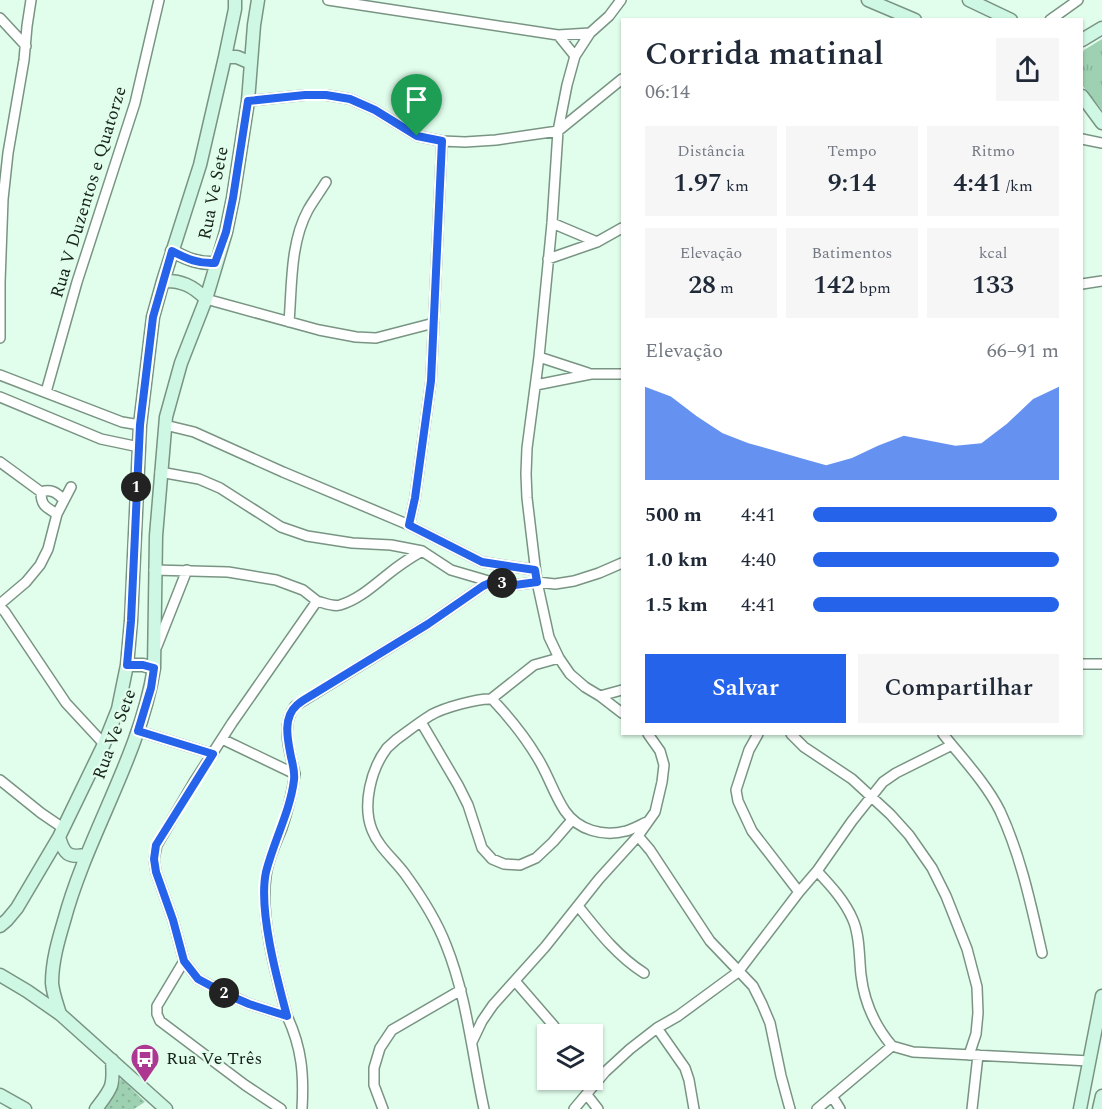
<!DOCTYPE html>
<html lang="pt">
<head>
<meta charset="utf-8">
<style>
  :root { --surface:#fff; --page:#f6f6f7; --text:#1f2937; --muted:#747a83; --accent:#2563eb }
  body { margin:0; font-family:Spectral,serif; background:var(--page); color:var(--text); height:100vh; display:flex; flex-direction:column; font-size:22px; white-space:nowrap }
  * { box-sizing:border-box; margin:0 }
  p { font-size:20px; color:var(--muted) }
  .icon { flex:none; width:33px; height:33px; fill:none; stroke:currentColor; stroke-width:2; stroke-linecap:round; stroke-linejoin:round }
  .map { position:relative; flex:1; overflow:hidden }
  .details { position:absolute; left:621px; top:18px; width:462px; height:717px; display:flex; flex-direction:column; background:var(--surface); border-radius:0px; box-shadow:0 2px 4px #0004 }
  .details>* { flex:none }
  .tools { position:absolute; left:537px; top:1024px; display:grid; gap:12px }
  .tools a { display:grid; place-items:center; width:66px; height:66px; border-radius:0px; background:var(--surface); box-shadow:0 2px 4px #0004; font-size:30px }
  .pin { position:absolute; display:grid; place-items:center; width:51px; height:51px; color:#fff; margin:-62px -26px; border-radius:50% 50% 50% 0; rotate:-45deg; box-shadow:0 0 6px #0007 }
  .pin .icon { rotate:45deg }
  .km { position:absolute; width:30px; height:30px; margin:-15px; border-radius:50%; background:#222; color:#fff; font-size:16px; line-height:30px; text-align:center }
  .round { display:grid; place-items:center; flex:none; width:63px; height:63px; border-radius:0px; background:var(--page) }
  .overview { display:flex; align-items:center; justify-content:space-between; height:102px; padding:0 24px }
  h1 { font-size:33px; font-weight:600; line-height:45px }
  .stats { display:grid; grid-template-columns:repeat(3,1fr); gap:9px; height:102px; padding:6px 24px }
  .stats div { display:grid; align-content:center; border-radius:0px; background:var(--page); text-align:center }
  .stats b { font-size:26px; font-weight:600 }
  .stats small { font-size:16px; font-weight:400 }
  .stats p { font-size:16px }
  .chart { height:168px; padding:12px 24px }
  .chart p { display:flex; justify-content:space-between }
  .chart svg { width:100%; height:108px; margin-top:6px; fill:var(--accent); opacity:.7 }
  .button { display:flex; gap:12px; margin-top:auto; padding:12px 24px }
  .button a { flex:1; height:69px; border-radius:0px; background:var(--accent); color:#fff; font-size:24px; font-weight:600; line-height:69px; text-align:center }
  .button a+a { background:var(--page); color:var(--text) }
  ul { padding:0 24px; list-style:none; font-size:20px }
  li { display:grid; grid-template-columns:96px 72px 1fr; align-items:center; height:45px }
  li i { height:15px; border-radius:8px; background:var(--accent) }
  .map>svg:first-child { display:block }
</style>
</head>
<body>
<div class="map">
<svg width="1102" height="1109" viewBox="0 0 1102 1109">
  <defs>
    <pattern id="grass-dots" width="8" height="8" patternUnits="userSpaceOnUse" patternTransform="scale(1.5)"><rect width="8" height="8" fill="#9ed1b2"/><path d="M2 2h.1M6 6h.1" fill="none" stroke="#87b398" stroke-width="1.8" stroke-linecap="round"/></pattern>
    <pattern id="park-tufts" width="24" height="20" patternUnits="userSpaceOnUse" patternTransform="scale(1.5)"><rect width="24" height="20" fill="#9ed1b2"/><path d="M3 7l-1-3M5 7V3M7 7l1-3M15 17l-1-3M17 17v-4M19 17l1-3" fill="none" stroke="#87b398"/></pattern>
  </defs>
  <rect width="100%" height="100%" fill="#e1feec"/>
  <path fill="url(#grass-dots)" d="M 121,1078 L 145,1102 L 134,1109 L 102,1109 L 117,1088 Z"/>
  <path fill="url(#park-tufts)" d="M 1102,39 L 1102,110 L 1082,85 L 1082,54 L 1084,50 Z"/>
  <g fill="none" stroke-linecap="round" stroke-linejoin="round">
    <g stroke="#799483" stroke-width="12">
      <path id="minor" d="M 328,0 L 558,35 L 590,33
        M 621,0 L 609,16 L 590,33 L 575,56 L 567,85 L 558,131 L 552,223 L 539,357 L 527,448 L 526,474 L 527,498 L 537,582 L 549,637 L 559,658 L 570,674 L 585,687 L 600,696 L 622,713
        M 0,18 L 26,46
        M 1050,20 L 1078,0
        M 558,35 L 575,56
        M 248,101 L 305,95 L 326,95 L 350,99 L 375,110 L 417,136 L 442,141 L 465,142 L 496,140 L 558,131 L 622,79
        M 1082,139 L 1102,143
        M 552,223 L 597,242
        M 548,259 L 597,242 L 622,228
        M 1082,284 L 1102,281
        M 206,299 L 319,330 L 356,337 L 376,338 L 434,323
        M 289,322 C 292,286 290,243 308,210 C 313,201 320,192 326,182
        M 0,338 L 0,282 L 3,199 L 8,153 L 24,60 L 27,26 L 31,0
        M 539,357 L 588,373
        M 0,375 L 122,422 L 140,425
        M 536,385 L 591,374 L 622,374
        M 46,392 L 77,282 L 135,103 L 159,0
        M 0,397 L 101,439 L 139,447
        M 165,425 L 194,432 L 283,472 L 409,525 L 482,562 L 535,570
        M 0,462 L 41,492 C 41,506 46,507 57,514
        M 160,472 L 199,479 L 220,488 L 281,527 L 307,536 L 352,543 L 391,545 L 422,551 L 451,570 L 492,582 L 515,585 L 537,582 L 555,584 L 574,581 L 599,573 L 622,563
        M 41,492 C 51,489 56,492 63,499
        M 409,525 L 415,498 L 431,381 L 442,141
        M 154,570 L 228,572 L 276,580 L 303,590 L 317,601
        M 0,604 L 26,582 L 40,565 L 48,549 L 57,514 L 71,487
        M 0,607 L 5,612 L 66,703 L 104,744
        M 157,646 L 187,570
        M 1082,664 L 1102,664
        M 600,696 L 622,690
        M 491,699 L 534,665 L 559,658
        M 421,722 L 458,785 L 468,805 L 482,848 L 492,859 L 504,864 L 520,865 L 536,858 L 553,842 L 572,820
        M 138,731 L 213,754
        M 758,734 L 749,750 L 736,790 L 738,801 L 752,831 L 799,892
        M 791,734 L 804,747 L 852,779 L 890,814 L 909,835 L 932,868 L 946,896 L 967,949 L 977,987 L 978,1013 L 976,1034 L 969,1055
        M 943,734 C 962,758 986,783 1000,811 C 1021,856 1031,905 1042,953
        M 222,739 L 295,774 C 292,793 288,810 282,828 C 276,843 268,859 266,876 C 260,919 276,975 287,1016
        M 295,774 C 290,752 280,726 295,706 L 428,624 L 483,586 L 492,582
        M 0,780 L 41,813 L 63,828
        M 638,836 L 650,850 L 710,941 L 753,986 L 762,1004 L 770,1023 L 781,1076 L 790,1109
        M 817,871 C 831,886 845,901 853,920 C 860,936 859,957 861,975 C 864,1001 875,1026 892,1046
        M 578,906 C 598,931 617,956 644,973
        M 184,961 L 157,1006 L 157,1014 L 160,1021 L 245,1085 L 281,1109
        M 515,981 L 554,1026
        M 657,1028 L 685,1068 L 689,1080 L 694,1109
        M 472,1042 L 482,1021 L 493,1005 L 545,947 L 599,879 L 638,836 L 655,812 L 662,782 L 664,765 L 660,751 L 648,734
        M 892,1046 L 913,1052 L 1090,1061
        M 587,1095 L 598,1109
        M 832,1096 L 840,1109
        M 302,1109 C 304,1075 302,1048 287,1016 L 249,1004 L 227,994 L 198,979 L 184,961 L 173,920 L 156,872 L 154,859 L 157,845 L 194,782 L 232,723 L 317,601 C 325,603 332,607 340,605 C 358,600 373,586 387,575 C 398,566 410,558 422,551
        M 383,1109 L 374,1085 L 374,1068 L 380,1048 L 392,1030 L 461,990
        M 484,1109 C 472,1054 467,997 446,945 C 436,919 421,896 405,874 C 394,859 379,848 372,830 C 362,805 371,769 387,748 C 393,742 402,735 408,731 C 416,725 423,720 431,715 C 443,708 478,698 492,699 C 509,717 525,737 537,757 C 548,774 554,795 565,811 C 578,830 603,837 626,831 C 633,829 640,825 647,822
        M 574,1109 L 605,1072 L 630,1049 L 657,1028 L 678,1016 L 738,972 L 799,892 L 817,871 L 852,821 L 883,782 L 896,773 L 952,745
        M 817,1109 L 892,1046
        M 972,1109 L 978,1055"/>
    </g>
    <g stroke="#799483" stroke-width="15">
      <path id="secondary" d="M 868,0 L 915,20
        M 969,0 L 1011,20
        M 1082,40 L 1102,28
        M 225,57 L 237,57 L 251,63
        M 1082,96 L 1102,123
        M 172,251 C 187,259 199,264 215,263
        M 163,281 C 181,280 193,286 206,299
        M 127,665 L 143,665 L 154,668
        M 59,837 C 64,854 68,858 86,855
        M 0,926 L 7,920 L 17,908 L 59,837 L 104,744 L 118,709 L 127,665 L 131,621 L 140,425 L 153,317 L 163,281 L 200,165 L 225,57 L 235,9 L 235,0
        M 0,975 L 27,991 L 60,1014 L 166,1109
        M 60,1014 C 57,1004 53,994 52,983 C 52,962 58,941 64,921 C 87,835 140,756 154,668 L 156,536 L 166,417 L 181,363 L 206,299 L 226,232 L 233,198 L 248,101 L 254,25 L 258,0
        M 0,1095 L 25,1109
        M 96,1109 C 112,1088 114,1087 112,1060
        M 1080,1109 L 1102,996
        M 1099,1109 L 1102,1096"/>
    </g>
    <use href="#minor" stroke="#fff" stroke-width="9"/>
    <use href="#secondary" stroke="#cef8e3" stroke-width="12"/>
  </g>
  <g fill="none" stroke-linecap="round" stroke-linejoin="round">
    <g stroke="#fff" stroke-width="12">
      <path id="route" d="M 305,95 L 326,95 L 350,99 L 375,110 L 417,136 L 442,141 L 431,381 L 415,498 L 409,525 L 482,562 L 535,570 L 537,582 L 515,585 L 492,582 L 483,586 L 428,624 L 312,695 C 307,698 301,701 297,705 C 282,718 288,741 291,757 C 293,765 295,772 294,780 C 290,812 274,840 266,872 C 258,909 277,979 287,1016 L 249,1004 L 226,994 L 198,979 L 184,961 L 173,920 L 156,872 L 154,859 L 156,845 L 213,754 L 138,731 L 151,688 L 154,668 L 143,665 L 127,665 L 131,621 L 140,425 L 153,317 L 172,251 C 187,259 199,264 215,263 L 226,232 L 233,198 L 248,101 Z"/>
    </g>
    <use href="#route" stroke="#2563eb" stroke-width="8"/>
  </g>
  <defs>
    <g id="bus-pin" transform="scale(1.5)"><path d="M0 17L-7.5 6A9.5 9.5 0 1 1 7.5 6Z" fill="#ac3892" stroke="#e1feec"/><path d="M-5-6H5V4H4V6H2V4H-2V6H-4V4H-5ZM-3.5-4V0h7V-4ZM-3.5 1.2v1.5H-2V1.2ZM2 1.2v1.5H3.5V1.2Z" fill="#fff"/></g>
  </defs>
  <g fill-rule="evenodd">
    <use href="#bus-pin" x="145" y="1058"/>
  </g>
  <g text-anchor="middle" stroke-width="4.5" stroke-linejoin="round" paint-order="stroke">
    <g font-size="18" fill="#18231c" stroke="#e1feec">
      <text transform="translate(88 192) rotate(-73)" y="6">Rua V Duzentos e Quatorze</text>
      <text transform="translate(213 193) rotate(-79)" y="6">Rua Ve Sete</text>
      <text transform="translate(114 734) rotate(-70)" y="6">Rua Ve Sete</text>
    </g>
    <g font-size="18" fill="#18231c" stroke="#e1feec" text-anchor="start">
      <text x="166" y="1064">Rua Ve Três</text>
    </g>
  </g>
</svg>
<div class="tools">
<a><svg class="icon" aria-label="layers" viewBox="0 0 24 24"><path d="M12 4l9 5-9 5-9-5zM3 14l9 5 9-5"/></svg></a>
</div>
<div class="pin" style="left:417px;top:136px;background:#1e9e55"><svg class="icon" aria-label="arrive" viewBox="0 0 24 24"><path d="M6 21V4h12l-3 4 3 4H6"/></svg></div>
<b class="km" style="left:136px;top:487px">1</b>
<b class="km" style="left:224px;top:993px">2</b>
<b class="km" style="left:502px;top:583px">3</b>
<section class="details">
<div class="overview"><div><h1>Corrida matinal</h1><p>06:14</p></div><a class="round"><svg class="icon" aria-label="share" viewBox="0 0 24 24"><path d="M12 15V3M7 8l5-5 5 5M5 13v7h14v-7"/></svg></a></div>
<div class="stats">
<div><p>Distância</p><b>1.97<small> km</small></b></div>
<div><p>Tempo</p><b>9:14</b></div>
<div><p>Ritmo</p><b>4:41<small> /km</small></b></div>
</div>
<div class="stats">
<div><p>Elevação</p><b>28<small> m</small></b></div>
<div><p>Batimentos</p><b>142<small> bpm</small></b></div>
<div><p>kcal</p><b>133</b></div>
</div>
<div class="chart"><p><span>Elevação</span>66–91 m</p>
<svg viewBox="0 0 160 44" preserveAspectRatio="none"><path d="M0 44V6L10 10L20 18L30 25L40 29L50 32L60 35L70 38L80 35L90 30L100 26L110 28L120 30L130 29L140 21L150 11L160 6V44z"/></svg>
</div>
<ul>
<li><b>500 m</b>4:41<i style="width:99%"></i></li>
<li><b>1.0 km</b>4:40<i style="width:100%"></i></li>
<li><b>1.5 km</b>4:41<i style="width:100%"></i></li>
</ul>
<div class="button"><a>Salvar</a><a>Compartilhar</a></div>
</section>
</div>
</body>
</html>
